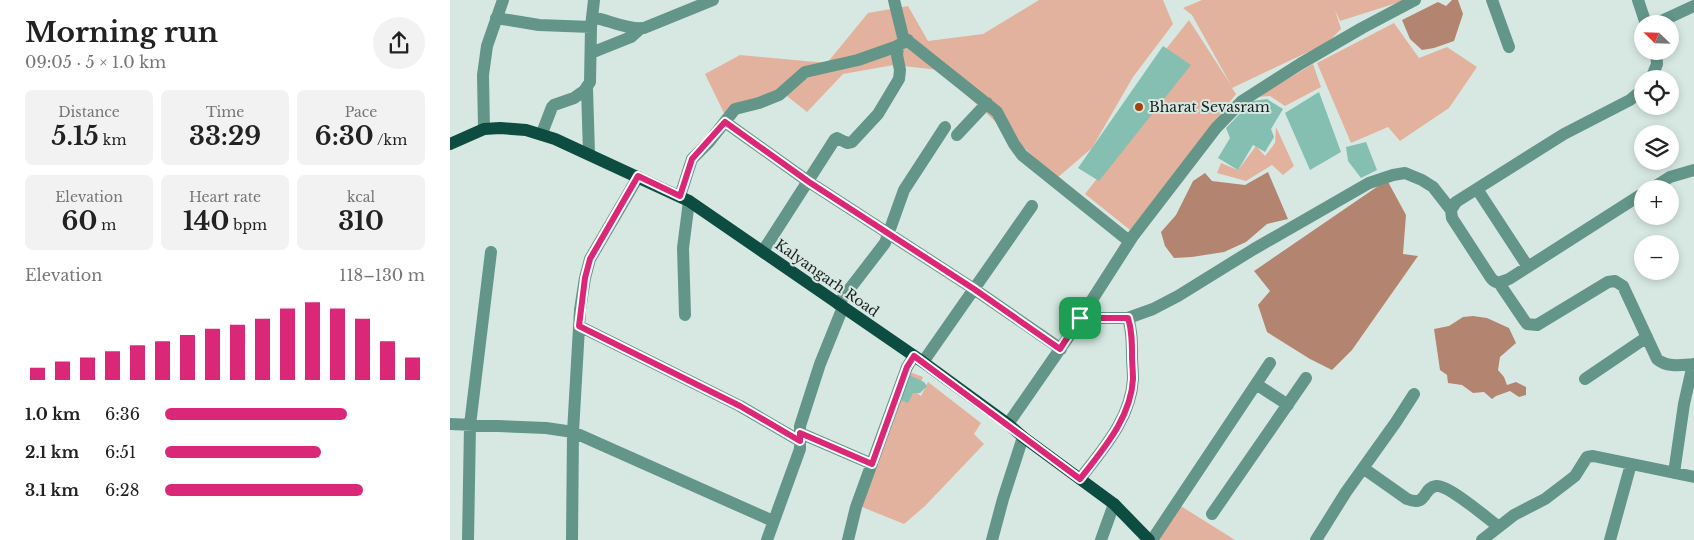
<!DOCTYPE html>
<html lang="en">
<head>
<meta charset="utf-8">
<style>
  :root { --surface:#fff; --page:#f2f2f2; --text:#222; --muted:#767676; --accent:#db2777 }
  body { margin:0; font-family:"Libre Baskerville",serif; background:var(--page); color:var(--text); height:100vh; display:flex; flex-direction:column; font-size:19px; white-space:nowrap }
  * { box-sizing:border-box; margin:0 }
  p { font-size:16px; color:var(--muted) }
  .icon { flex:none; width:28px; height:28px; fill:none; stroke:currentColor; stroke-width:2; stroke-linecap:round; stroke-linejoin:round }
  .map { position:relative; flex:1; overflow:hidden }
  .details { display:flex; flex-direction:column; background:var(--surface); width:450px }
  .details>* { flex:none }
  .needle { width:32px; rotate:293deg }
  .controls { position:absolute; left:1184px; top:15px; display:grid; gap:10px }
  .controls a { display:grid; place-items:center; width:45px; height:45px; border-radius:50%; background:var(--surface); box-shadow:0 2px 8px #0003; font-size:25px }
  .pin { position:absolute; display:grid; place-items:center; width:42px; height:42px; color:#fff; margin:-21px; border-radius:10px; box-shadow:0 2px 8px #0006 }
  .round { display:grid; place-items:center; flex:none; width:52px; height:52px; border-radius:26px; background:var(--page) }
  .summary { display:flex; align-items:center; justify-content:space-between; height:85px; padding:0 25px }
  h1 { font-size:28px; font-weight:700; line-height:38px }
  .figures { display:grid; grid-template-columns:repeat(3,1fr); gap:8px; height:85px; padding:5px 25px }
  .figures div { display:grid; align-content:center; border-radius:8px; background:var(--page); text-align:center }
  .figures b { font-size:25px; font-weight:700 }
  .figures small { font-size:14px; font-weight:400 }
  .figures p { font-size:14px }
  .chart { height:140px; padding:10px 25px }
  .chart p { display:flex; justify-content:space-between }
  .chart svg { width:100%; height:90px; margin-top:5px; stroke:var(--accent); stroke-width:6 }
  ul { padding:0 25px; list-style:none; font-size:16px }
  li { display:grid; grid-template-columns:80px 60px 1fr; align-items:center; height:38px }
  li i { height:12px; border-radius:6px; background:var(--accent) }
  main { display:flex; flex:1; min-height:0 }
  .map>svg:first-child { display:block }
</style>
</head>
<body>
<main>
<section class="details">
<div class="summary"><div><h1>Morning run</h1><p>09:05 · 5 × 1.0 km</p></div><a class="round"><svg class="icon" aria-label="share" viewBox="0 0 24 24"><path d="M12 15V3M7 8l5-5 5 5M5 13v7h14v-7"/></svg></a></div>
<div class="figures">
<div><p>Distance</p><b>5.15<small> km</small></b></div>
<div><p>Time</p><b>33:29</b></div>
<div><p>Pace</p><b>6:30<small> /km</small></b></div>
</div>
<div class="figures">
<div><p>Elevation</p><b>60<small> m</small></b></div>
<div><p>Heart rate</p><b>140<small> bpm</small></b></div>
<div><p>kcal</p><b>310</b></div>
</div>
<div class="chart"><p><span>Elevation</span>118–130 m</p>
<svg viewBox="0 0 160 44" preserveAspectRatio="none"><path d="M5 44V38M15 44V35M25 44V33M35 44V30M45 44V27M55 44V25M65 44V22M75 44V19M85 44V17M95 44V14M105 44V9M115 44V6M125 44V9M135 44V14M145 44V25M155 44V33"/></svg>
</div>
<ul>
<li><b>1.0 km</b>6:36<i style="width:70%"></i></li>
<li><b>2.1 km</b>6:51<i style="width:60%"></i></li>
<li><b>3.1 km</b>6:28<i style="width:76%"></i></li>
</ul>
</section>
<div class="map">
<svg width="1244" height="540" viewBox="0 0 1244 540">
  <rect width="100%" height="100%" fill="#d7e8e3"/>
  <path fill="#e3b29e" d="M 589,0 L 713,0 L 723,24 L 683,77 L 642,148 L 607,178 L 489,70 L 444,65 L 393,74 L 357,112 L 337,96 L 309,108 L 274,113 L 255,74 L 290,55 L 377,63 L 418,13 L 458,6 L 478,41 L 533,34 Z
    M 752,0 L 956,0 L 890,21 L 885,10 L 891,29 L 877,43 L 782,88 L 786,94 L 680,230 L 635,194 L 736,65 L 716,49 L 739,20 L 781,85 L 742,15 L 733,8 Z
    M 944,23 L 969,58 L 997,47 L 1027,67 L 999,108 L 950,141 L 938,127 L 901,143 L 867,63 Z
    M 863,64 L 871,87 L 835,106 L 820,96 L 807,97 Z
    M 826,127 L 844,166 L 833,175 L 822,165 L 796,181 L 767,173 L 771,163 L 788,170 L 806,146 L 815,156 L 825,143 Z
    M 457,371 L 473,377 L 467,393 L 471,396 L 478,382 L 531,423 L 524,434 L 534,444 L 475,506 L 454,524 L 412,507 Z
    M 726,503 L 785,540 L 702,540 Z"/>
  <path fill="#b38470" d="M 1002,0 L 1008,0 L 1013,14 L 1004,41 L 984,48 L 972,50 L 960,39 L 952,20 L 988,2 L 996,6 Z
    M 818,172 L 838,219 L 817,224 L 796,242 L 774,252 L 742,257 L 724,258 L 715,246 L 711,232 L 726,215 L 743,181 L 755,173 L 762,181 L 795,185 Z
    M 937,180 L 956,215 L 953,254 L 968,256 L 902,350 L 882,370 L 860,359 L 817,332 L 808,305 L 820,291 L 804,271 Z
    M 1023,316 L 1037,318 L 1059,328 L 1066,343 L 1050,357 L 1048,370 L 1054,377 L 1057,385 L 1066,382 L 1076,387 L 1076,395 L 1069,397 L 1060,391 L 1046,396 L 1042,399 L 1034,392 L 1023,393 L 1012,385 L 998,383 L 997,375 L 990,370 L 984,329 L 999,326 L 1013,317 Z"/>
  <path fill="#84bfb1" d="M 713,46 L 741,65 L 649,181 L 628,168 Z
    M 869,92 L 891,152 L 860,170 L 835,113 Z
    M 817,99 L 833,109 L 821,129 L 824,137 L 815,152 L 803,145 L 788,170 L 768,158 L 780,138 L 776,128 L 802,101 Z
    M 916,142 L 927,170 L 911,178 L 898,161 L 896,147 Z
    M 457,374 L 474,382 L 477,386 L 470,393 L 463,393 L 458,403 L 449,399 Z"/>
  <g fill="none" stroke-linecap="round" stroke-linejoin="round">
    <path stroke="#649589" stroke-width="12" d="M 444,0 L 453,37 L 547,112 L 564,144 L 572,155 L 679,241
      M 1042,0 L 1059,47
      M 1188,0 L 1196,24
      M 142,17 C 159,20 177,30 194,28 L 263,0
      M 46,18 L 89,25 L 141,27
      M 1205,24 L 1244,6
      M 141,53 L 181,37 L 191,28
      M 1201,79 L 1207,64 L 1206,51
      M 137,88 L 139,154
      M 1192,90 L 1180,100 L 1114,134 L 1006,202 L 1001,210 L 1002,218 L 1041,278 C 1047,285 1051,282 1059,279 L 1192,194
      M 275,122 L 359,182 L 524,289 L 611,349
      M 34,129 L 33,75 L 37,46 L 53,0
      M 92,133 L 102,107 L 104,105 L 124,98 L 134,91 L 140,82 L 141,27 L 144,0
      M 507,135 L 537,103
      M 1027,189 L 1078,267
      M 1201,189 L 1220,177 L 1244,170
      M 230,196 L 242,159 L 259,142 L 285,109 L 309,103 L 329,95 L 355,72 L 408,60 L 445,47 L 458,40
      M 313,251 L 385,139 L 387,138 L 397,143 L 402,142 L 428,114 L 449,79 L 450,70 L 447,55 L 448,46
      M 1049,283 L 1074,320 L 1077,324 L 1087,325 L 1158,282 L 1165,281 L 1173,286 L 1207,359 C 1217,368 1232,365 1244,364
      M 388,304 L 435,243 L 454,190 L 495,127
      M 235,315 L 233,248 L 239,201
      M 630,318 L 678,318 L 703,309 L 728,296 L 804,249 L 919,183 L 943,175 L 955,173 L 972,180 L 983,187 L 1001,210
      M 129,326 L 290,406 L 350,441
      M 473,362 L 582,206
      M 1135,379 L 1197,337
      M 806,384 L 838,405
      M 0,424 L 96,428 L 123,432 L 323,521
      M 558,424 L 617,339 L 683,236 L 766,128 L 792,101 L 850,64 L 912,28 L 965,0
      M 350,433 L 422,464
      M 913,468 L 957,499 C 978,507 972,488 986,486 C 998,484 1038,519 1049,527
      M 1224,473 L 1234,404 L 1243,364
      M 630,479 C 653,449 681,418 683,379 C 683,371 682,363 682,356 C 682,343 682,330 678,318
      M 762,514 L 856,378
      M 18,540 L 20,425 L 41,252
      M 122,540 L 123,432 L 130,310 L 135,278 L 140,259 L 188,177
      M 317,540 L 350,449 L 350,426 L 370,364 L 393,307
      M 398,540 L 406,507 L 457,367 L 464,356
      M 542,540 L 553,499 L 573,437
      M 651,540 L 664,504
      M 702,540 L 820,363
      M 866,540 L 896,492 L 946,422 L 964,394
      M 1032,540 L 1064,515 L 1095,499 L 1116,483 L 1125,476 L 1137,457 L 1143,456 L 1244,477
      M 1160,540 L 1181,464"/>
    <path stroke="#0d4c41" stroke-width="12" d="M 0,144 L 34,129 L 50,128 L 76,130 L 105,139 L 239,201 L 473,362 L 558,424 L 573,437 L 664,504 L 699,540"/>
  </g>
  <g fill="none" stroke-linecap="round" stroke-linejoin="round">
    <g stroke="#fff" stroke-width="10">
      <path id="route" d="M 275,122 L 359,182 L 524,289 L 610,349 L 630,318 L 678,318 C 682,330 682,343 682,356 C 682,363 683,371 683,379 C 681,418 653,449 630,479 L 464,356 L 457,367 L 422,464 L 350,433 L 350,441 L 290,406 L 129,326 L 135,278 L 140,259 L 188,176 L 230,196 L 242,159 Z"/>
    </g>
    <use href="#route" stroke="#db2777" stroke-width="6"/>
  </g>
  <circle fill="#a54209" stroke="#d7e8e3" stroke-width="2" cx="689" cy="107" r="5"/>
  <g text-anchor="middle" stroke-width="4" stroke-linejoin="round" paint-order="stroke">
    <g font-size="14" fill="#1a211f" stroke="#d7e8e3" text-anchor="start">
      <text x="699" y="112">Bharat Sevasram</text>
    </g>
    <g font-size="14" fill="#1a211f" stroke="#d7e8e3">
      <text transform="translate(377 278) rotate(35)" y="5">Kalyangarh Road</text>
    </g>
  </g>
</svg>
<div class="controls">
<a><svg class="needle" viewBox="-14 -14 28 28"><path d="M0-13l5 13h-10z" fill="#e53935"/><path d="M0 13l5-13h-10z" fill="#767676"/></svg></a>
<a><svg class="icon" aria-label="locate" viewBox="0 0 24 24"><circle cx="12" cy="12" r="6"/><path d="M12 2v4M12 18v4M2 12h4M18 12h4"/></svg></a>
<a><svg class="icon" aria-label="layers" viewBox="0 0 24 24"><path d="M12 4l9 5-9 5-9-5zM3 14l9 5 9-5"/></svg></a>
<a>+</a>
<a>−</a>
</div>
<div class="pin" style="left:630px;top:318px;background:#1e9e55"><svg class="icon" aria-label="arrive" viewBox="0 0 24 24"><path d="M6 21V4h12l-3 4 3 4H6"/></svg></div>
</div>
</main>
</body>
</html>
